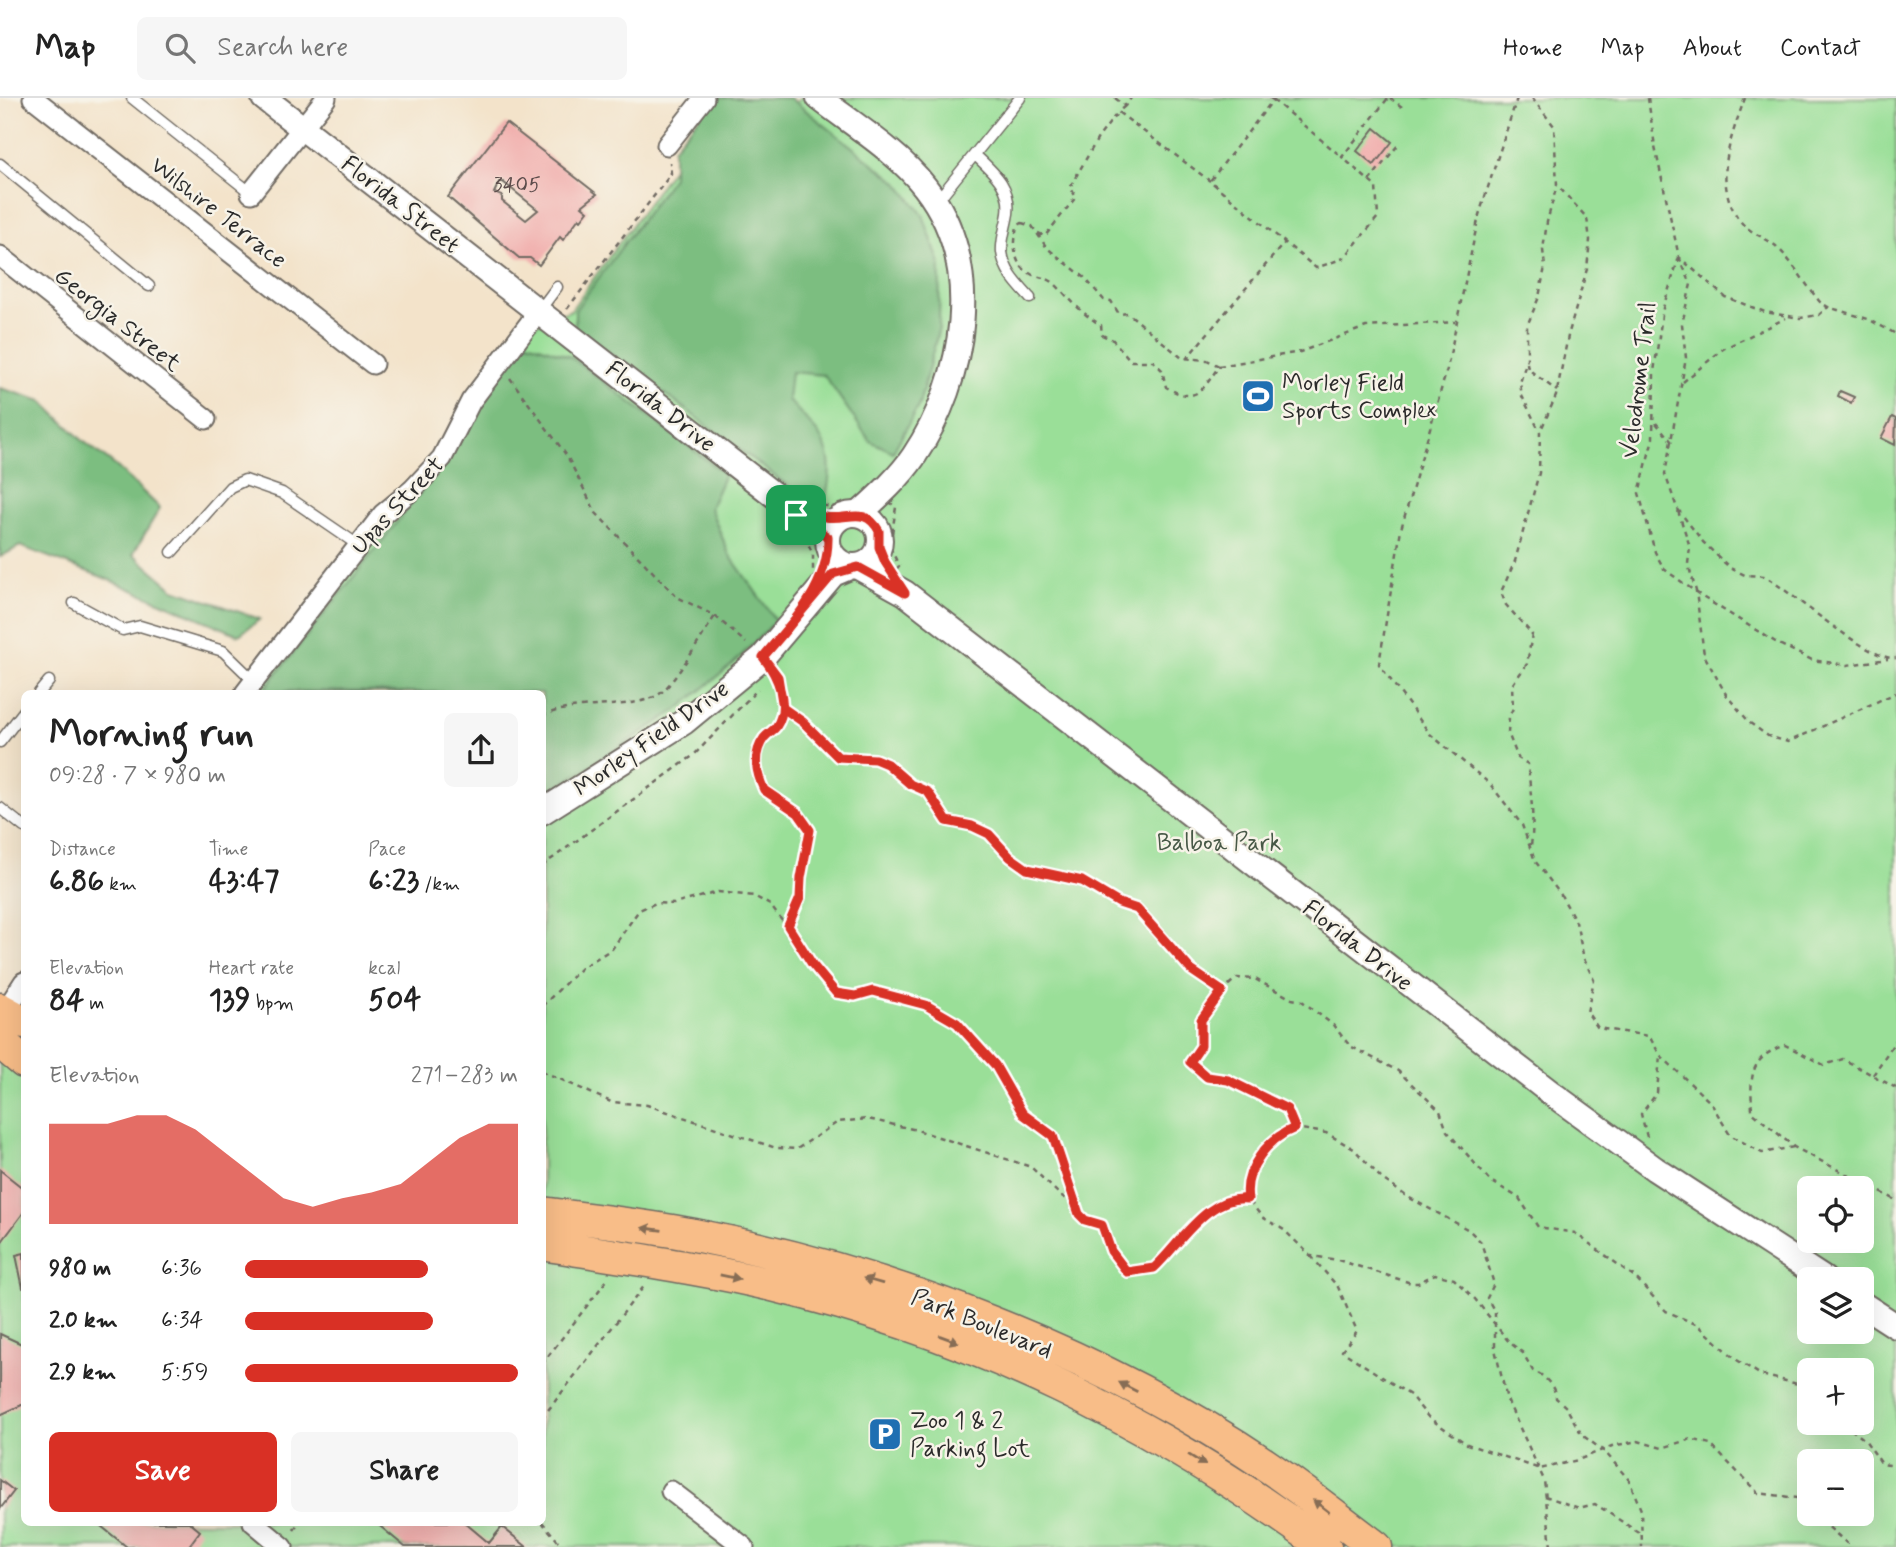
<!DOCTYPE html>
<html lang="en">
<head>
<meta charset="utf-8">
<style>
  :root { --surface:#fff; --page:#f6f6f6; --text:#222; --muted:#767676; --line:#e0e0e0; --accent:#d93025 }
  body { margin:0; font-family:Mynerve,sans-serif; background:var(--page); color:var(--text); height:100vh; display:flex; flex-direction:column; font-size:26px; white-space:nowrap }
  * { box-sizing:border-box; margin:0 }
  p { font-size:23px; color:var(--muted) }
  .icon { flex:none; width:38px; height:38px; fill:none; stroke:currentColor; stroke-width:2; stroke-linecap:round; stroke-linejoin:round }
  .map { position:relative; flex:1; overflow:hidden }
  .details { position:absolute; left:21px; top:592px; width:525px; height:836px; display:flex; flex-direction:column; background:var(--surface); border-radius:10px; box-shadow:0 7px 28px #0002 }
  .details>* { flex:none }
  .buttons { position:absolute; left:1797px; top:1078px; display:grid; gap:14px }
  .buttons a { display:grid; place-items:center; width:77px; height:77px; border-radius:10px; background:var(--surface); box-shadow:0 7px 28px #0002; font-size:35px }
  .pin { position:absolute; display:grid; place-items:center; width:60px; height:60px; color:#fff; margin:-30px; border-radius:14px; box-shadow:0 4px 10px #0006 }
  .round { display:grid; place-items:center; flex:none; width:74px; height:74px; border-radius:10px; background:var(--page) }
  .headline { display:flex; align-items:center; justify-content:space-between; height:119px; padding:0 28px }
  h1 { font-size:38px; font-weight:700; line-height:52px }
  .stats { display:grid; grid-template-columns:repeat(3,1fr); gap:10px; height:119px; padding:7px 28px }
  .stats div { display:grid; align-content:center }
  .stats b { font-size:30px; font-weight:700 }
  .stats small { font-size:19px; font-weight:400 }
  .stats p { font-size:19px }
  .chart { height:196px; padding:14px 28px }
  .chart p { display:flex; justify-content:space-between }
  .chart svg { width:100%; height:126px; margin-top:7px; fill:var(--accent); opacity:.7 }
  .cta { display:flex; gap:14px; margin-top:auto; padding:14px 28px }
  .cta a { flex:1; height:80px; border-radius:10px; background:var(--accent); color:#fff; font-size:28px; font-weight:700; line-height:80px; text-align:center }
  .cta a+a { background:var(--page); color:var(--text) }
  ul { padding:0 28px; list-style:none; font-size:23px }
  li { display:grid; grid-template-columns:112px 84px 1fr; align-items:center; height:52px }
  li i { height:18px; border-radius:9px; background:var(--accent) }
  header { display:flex; align-items:center; gap:42px; box-sizing:border-box; height:98px; padding:0 35px; background:var(--surface); border-bottom:2px solid var(--line) }
  header strong { font-size:33px }
  nav { display:flex; gap:38px; margin-inline-start:auto; font-size:24px }
  .search { width:490px; height:63px; background:var(--page); display:flex; align-items:center; gap:18px; box-sizing:border-box; padding:0 24px; border-radius:10px; color:var(--muted); font-size:26px }
  .map>svg:first-child { display:block }
</style>
</head>
<body>
<header>
<strong>Map</strong>
<div class="search"><svg class="icon" aria-label="search" viewBox="0 0 24 24"><circle cx="10" cy="10" r="6"/><path d="M15 15l6 6"/></svg>Search here</div>
<nav><a>Home</a><a>Map</a><a>About</a><a>Contact</a></nav>
</header>
<div class="map">
<svg width="1896" height="1449" viewBox="0 0 1896 1449">
  <rect width="100%" height="100%" fill="#f7f3e8"/>
  <filter id="ink" filterUnits="userSpaceOnUse"><feTurbulence type="fractalNoise" baseFrequency=".0143" numOctaves="2"/><feDisplacementMap in="SourceGraphic" scale="14" xChannelSelector="R" yChannelSelector="G"/><feConvolveMatrix kernelMatrix="1 2 1 2 8 2 1 2 1" color-interpolation-filters="sRGB"/></filter>
  <filter id="wash" filterUnits="userSpaceOnUse"><feTurbulence type="fractalNoise" baseFrequency=".00686" numOctaves="4" result="noise"/><feDisplacementMap in="SourceGraphic" scale="28" xChannelSelector="R" yChannelSelector="G"/><feGaussianBlur stdDeviation="1.57" result="paint"/><feColorMatrix in="noise" values="0 0 0 0 0 0 0 0 0 0 0 0 0 0 0 0 0 1.4 0 .05"/><feComposite in="paint" operator="in"/></filter>
  <g filter="url(#wash)">
    <rect width="100%" height="100%" fill="#f3e3ca"/>
    <path fill="#9adf98" stroke="#628562" stroke-width="2" fill-rule="evenodd" d="M 800,0 L 1896,0 L 1896,1449 L 0,1449 L 0,925 L 24,893 L 24,1424 L 542,1424 L 542,595 L 252,595 L 534,227 L 571,212 L 679,62 L 794,6 ZM 1810,1090 L 1862,1090 L 1862,1143 L 1810,1143 ZM 1810,1181 L 1862,1181 L 1862,1234 L 1810,1234 ZM 1810,1272 L 1862,1272 L 1862,1325 L 1810,1325 ZM 1810,1363 L 1862,1363 L 1862,1416 L 1810,1416 Z"/>
    <path fill="#7bbe80" stroke="#537456" stroke-width="2" d="M 715,0 L 790,0 L 898,85 L 923,117 L 940,166 L 939,230 L 919,307 L 893,354 L 870,343 L 824,277 L 791,274 L 788,302 C 822,338 840,353 824,405 L 795,393 L 575,229 L 575,212 L 673,79 L 673,50 Z
      M 525,243 L 571,259 L 725,376 L 710,410 L 729,456 L 776,523 L 733,566 L 677,612 L 543,698 L 542,595 L 263,593 L 420,395 L 490,287 Z
      M 0,290 L 42,303 L 82,342 L 117,369 L 160,410 L 133,456 L 174,491 L 260,521 L 239,537 L 102,479 L 20,448 L 0,459 Z"/>
    <g id="blocks">
      <path fill="#f1adac" fill-rule="evenodd" d="M 506,25 L 597,96 L 582,108 L 588,113 L 581,122 L 579,120 L 563,142 L 560,139 L 539,167 L 530,160 L 519,160 L 448,99 ZM 499,84 L 503,84 L 538,112 L 526,122 L 502,103 L 502,98 L 494,95 Z
        M 1375,30 L 1392,44 L 1374,67 L 1357,53 Z
        M 1840,293 L 1854,299 L 1851,305 L 1838,298 Z
        M 1892,319 L 1896,321 L 1895,347 L 1881,340 Z
        M 0,1072 L 24,1091 L 24,1114 L 0,1146 Z
        M 24,1155 L 24,1190 L 23,1190 L 16,1157 Z
        M 0,1236 L 24,1247 L 24,1306 L 0,1317 Z
        M 0,1382 L 14,1393 L 0,1411 Z
        M 96,1424 L 189,1424 L 200,1433 L 188,1449 L 127,1449 Z
        M 375,1424 L 464,1424 L 489,1445 L 502,1429 L 527,1449 L 405,1449 Z"/>
    </g>
  </g>
  <g filter="url(#ink)">
    <use href="#blocks" fill-opacity="0" stroke="#716b63" stroke-width="2"/>
    <g fill="none" stroke-linecap="round" stroke-linejoin="round">
      <g stroke="#716b63" stroke-width="13">
        <path id="service" d="M 132,0 L 251,95
          M 975,57 C 995,75 1014,92 1007,121 C 1005,131 1001,144 1002,154 C 1004,173 1018,187 1030,200
          M 0,66 L 149,188
          M 937,103 L 1020,0
          M 539,213 L 557,189
          M 172,454 L 230,389 L 245,382 L 282,395 L 358,447
          M 74,505 L 123,532 L 140,528 L 223,553 L 254,583
          M 39,595 L 49,583
          M 0,644 L 24,613
          M 0,710 L 24,729"/>
      </g>
      <g stroke="#716b63" stroke-width="23">
        <path id="minor" d="M 33,0 L 373,266
          M 667,47 L 704,0
          M 251,95 L 326,0
          M 0,158 L 206,321
          M 245,595 L 383,416 L 413,391 L 442,360 L 471,303 L 539,213
          M 6,912 L 24,884
          M 671,1393 L 744,1449
          M 253,1424 L 283,1449"/>
      </g>
      <g stroke="#716b63" stroke-width="28">
        <path id="tertiary" d="M 264,0 L 828,439
          M 819,0 C 854,27 898,54 925,89 C 985,166 966,280 914,358 C 900,379 879,398 859,416
          M828 442a26 26 0 1 1 52 0a26 26 0 1 1-52 0Z
          M 858,469 L 905,495 L 1551,995 L 1655,1071 L 1824,1181
          M 542,714 L 684,624 L 763,559 L 833,476 L 852,468
          M 1862,1206 L 1896,1228"/>
      </g>
      <g stroke="#716b63" stroke-width="35">
        <path id="primary" d="M 0,911 L 24,924
          M 0,944 L 24,964
          M 542,1115 C 593,1122 644,1127 694,1137 C 891,1175 1099,1255 1266,1367 C 1303,1392 1340,1422 1376,1449
          M 542,1146 C 619,1159 697,1169 772,1187 C 977,1236 1155,1324 1325,1449"/>
      </g>
      <path stroke="#716b63" stroke-width="2.5" stroke-dasharray="5 5" stroke-linecap="butt" d="M 1115,0 L 1125,8 L 1131,0
        M 1270,0 L 1273,2 L 1210,83 L 1316,170 L 1344,160 L 1378,119 L 1376,89 L 1342,59 L 1388,0
        M 1390,0 L 1406,12
        M 1517,0 L 1479,117 L 1447,271 L 1401,431 L 1379,566 L 1430,636 L 1490,686 L 1522,727 L 1535,763 L 1561,797 L 1576,824 L 1584,861 L 1594,882 L 1587,914 L 1598,930 L 1649,938 L 1660,957 L 1711,1005 L 1730,1037 L 1762,1055 L 1794,1049
        M 1532,0 L 1554,28 L 1557,87 L 1587,120 L 1590,142 L 1587,171 L 1568,238 L 1556,298 L 1540,334
        M 1648,0 L 1655,49 L 1679,159 L 1725,199 L 1765,214 L 1800,220 L 1819,217 L 1828,209
        M 1745,0 C 1731,39 1711,86 1741,124 C 1752,137 1769,140 1780,152 C 1795,168 1806,187 1820,204 L 1828,209 L 1868,221 L 1896,236
        M 1273,2 L 1342,59
        M 1125,8 L 1118,14 L 1210,83
        M 1369,83 L 1398,47
        M 1022,125 L 1032,128 L 1047,150 L 1084,179 L 1104,202 L 1111,203 L 1119,216 L 1128,215 L 1182,260 L 1207,262 L 1219,268 C 1202,293 1196,307 1166,289 L 1162,272 L 1153,263 L 1131,263 L 1113,242 L 1102,237 L 1101,227 C 1082,216 1071,202 1056,187 C 1047,178 1040,181 1031,176 C 1011,165 1014,147 1017,128 Z
        M 1038,135 L 1045,138 L 1076,99 L 1070,89 L 1098,40 L 1118,14
        M 1679,159 L 1663,210 L 1654,274 L 1653,340 L 1639,395 L 1655,454 L 1664,471 L 1704,500 L 1777,545 L 1812,562 L 1847,567 L 1888,561
        M 1679,159 L 1691,186 L 1682,226 L 1686,260 L 1665,376 L 1677,410 L 1703,444 L 1730,470 L 1745,477 L 1764,478 C 1792,494 1870,564 1896,560
        M 567,211 L 671,76 L 670,64
        M 1186,261 L 1285,144
        M 1527,265 L 1528,271 L 1557,293
        M 1219,268 L 1300,254 L 1366,229 L 1455,224
        M 510,280 L 567,358 L 596,415 L 677,499 L 715,518 L 746,545
        M 1683,284 L 1723,251 L 1786,220
        M 1656,325 L 1672,344
        M 873,391 L 896,409 L 890,449 L 899,468 L 878,493 C 862,480 851,477 833,489 L 813,473 L 813,456 L 802,434 L 815,405 C 838,414 855,405 873,391 Z
        M 1678,413 L 1690,449 L 1688,466 L 1696,493 L 1704,557 L 1727,598 L 1750,625 L 1768,638 L 1788,644 L 1896,595
        M 775,575 L 783,610
        M 542,618 C 577,602 629,613 658,597 C 674,587 703,536 715,518
        M 1531,747 C 1535,719 1530,694 1528,666 L 1518,660 L 1508,635 L 1509,619 L 1513,610 L 1512,587 L 1527,566 L 1532,536 L 1506,507 L 1501,494 L 1515,463 L 1539,375 L 1540,334 L 1522,298 L 1520,285 L 1527,261 L 1527,228 L 1539,199 L 1545,169 L 1543,152 L 1547,124 L 1557,87
        M 542,768 L 694,657 L 758,591
        M 788,828 L 800,800 L 810,732 C 799,698 742,702 758,652 C 762,641 768,638 775,631 C 779,626 781,617 783,610 L 803,624 L 838,659 L 881,663 L 910,686 L 928,694 L 947,723 L 983,733 L 1010,759 L 1027,771 L 1082,783 L 1119,805 L 1137,811 L 1191,872 L 1221,893
        M 542,908 L 581,870 L 612,851 L 639,812 L 656,805 L 674,806 L 718,794 L 754,798 L 770,807 L 837,895 L 855,898 L 874,893 L 926,907 L 957,924 L 995,967 L 1023,1015 L 1053,1038 L 1079,1116 L 1085,1122 L 1102,1127 L 1111,1153 L 1127,1174 L 1154,1170 C 1179,1146 1209,1097 1248,1101
        M 542,973 L 611,1004 L 647,1007 L 776,1050 L 797,1051 L 838,1024 L 868,1021 L 917,1032 L 1031,1069 L 1060,1097 L 1077,1107
        M 1873,977 L 1896,942
        M 1896,990 L 1843,961 L 1824,967 L 1785,947 C 1747,961 1751,979 1752,1014 L 1794,1049 L 1896,1102
        M 1295,1030 L 1287,1011 L 1228,982 L 1207,979 L 1190,964 C 1204,952 1197,943 1199,928 C 1201,915 1227,887 1237,880 L 1255,881 L 1292,901 L 1302,903 L 1333,927 L 1350,948 L 1398,973 L 1440,1013 L 1447,1033 L 1489,1082 L 1519,1100 L 1538,1129 L 1575,1135 L 1635,1179 L 1666,1213 L 1698,1227 L 1737,1262 L 1761,1277 L 1810,1289
        M 1647,1039 L 1641,1016 L 1657,995 L 1660,957
        M 1311,1158 L 1338,1189 L 1357,1233 L 1342,1253 L 1410,1297 L 1429,1320 L 1467,1346 L 1540,1371 L 1578,1362 L 1612,1348 L 1638,1343 L 1662,1350 L 1691,1341 L 1710,1346 L 1758,1395 L 1797,1400 L 1810,1412
        M 542,1266 L 607,1182
        M 542,1320 L 645,1187
        M 1843,1325 L 1865,1342 L 1882,1366 L 1896,1368
        M 1545,1398 L 1579,1410 L 1595,1406 L 1641,1436
        M 1814,1416 L 1851,1449
        M 542,1424 L 563,1449
        M 294,1432 L 299,1424
        M 1551,1449 L 1544,1382 L 1507,1302 L 1495,1251 L 1495,1214 L 1487,1200 L 1494,1186 L 1481,1144 L 1469,1132 L 1406,1098 L 1381,1080 L 1354,1051 L 1326,1035 L 1295,1030 L 1284,1034 L 1275,1039 L 1246,1079 L 1248,1101 L 1262,1119 L 1284,1132 L 1311,1158 L 1338,1162 L 1411,1185 L 1418,1185 L 1435,1176 L 1454,1181 L 1475,1201 L 1509,1244 L 1523,1255 L 1533,1273 C 1543,1276 1555,1288 1556,1300 L 1566,1309 L 1582,1337 L 1605,1354 L 1629,1382 L 1641,1412 L 1642,1449"/>
      <use href="#service" stroke="#fff" stroke-width="10"/>
      <use href="#minor" stroke="#fff" stroke-width="19"/>
      <use href="#tertiary" stroke="#fff" stroke-width="24"/>
      <use href="#primary" stroke="#f8bd88" stroke-width="32"/>
    </g>
    <defs><path id="oneway-solid" d="M-6-.8H1V-3.2L6.5 0L1 3.2V.8H-6Z" transform="scale(1.75)"/></defs>
    <g fill="#876d55">
      <use href="#oneway-solid" transform="translate(652 1131) rotate(-172)"/>
      <use href="#oneway-solid" transform="translate(730 1179) rotate(12)"/>
      <use href="#oneway-solid" transform="translate(873 1183) rotate(-164)"/>
      <use href="#oneway-solid" transform="translate(949 1241) rotate(20)"/>
      <use href="#oneway-solid" transform="translate(1128 1289) rotate(-153)"/>
      <use href="#oneway-solid" transform="translate(1197 1362) rotate(32)"/>
      <use href="#oneway-solid" transform="translate(1321 1408) rotate(-143)"/>
    </g>
  </g>
  <g fill="none" stroke-linecap="round" stroke-linejoin="round" filter="url(#ink)">
    <g stroke="#fff" stroke-width="14">
      <path id="route" d="M 796,417 L 828,439 C 829,487 793,525 763,559 C 777,577 791,607 776,629 C 773,633 768,635 764,640 C 752,657 756,674 764,692 L 798,715 L 810,732 L 801,780 L 800,800 L 788,828 L 812,866 L 836,895 L 855,898 L 873,893 L 926,907 L 957,925 L 995,967 L 1023,1016 L 1053,1038 L 1079,1116 L 1085,1122 L 1102,1127 L 1111,1153 L 1127,1174 L 1154,1170 C 1180,1146 1208,1096 1248,1101 C 1243,1072 1268,1040 1295,1030 L 1287,1011 L 1228,982 L 1207,979 L 1190,964 L 1201,948 L 1201,922 L 1222,893 L 1191,872 L 1137,811 L 1119,805 L 1082,783 L 1027,771 L 1010,759 L 989,736 L 972,728 L 947,723 L 928,694 L 910,686 L 887,666 L 875,661 L 838,659 L 803,624 L 783,610 L 778,579 L 763,559 L 833,476 L 858,469 L 905,495 L 885,464 L 879,449 L 879,433 C 865,407 848,423 825,419 C 811,417 796,409 783,404 L 796,417"/>
    </g>
    <use href="#route" stroke="#d93025" stroke-width="9"/>
  </g>
  <defs>
    <g id="stadium-square" transform="scale(1.75)"><rect x="-9" y="-9" width="18" height="18" rx="4" fill="#1f6fb2" stroke="#f7f3e8"/><path d="M0-5a6.5 5 0 1 0 0 10a6.5 5 0 1 0 0-10ZM-3.5-1.8h7v3.6h-7Z" fill="#fff"/></g>
    <g id="parking-square" transform="scale(1.75)"><rect x="-9" y="-9" width="18" height="18" rx="4" fill="#1f6fb2" stroke="#f7f3e8"/><path d="M-3.5-5.5H1a3.5 3.5 0 0 1 0 7H-1V5.5H-3.5ZM-1-3.4V-.6H.8a1.4 1.4 0 0 0 0-2.8Z" fill="#fff"/></g>
  </defs>
  <g fill-rule="evenodd">
    <use href="#stadium-square" x="1258" y="298"/>
    <use href="#parking-square" x="885" y="1336"/>
  </g>
  <g text-anchor="middle" stroke-width="5" stroke-linejoin="round" paint-order="stroke">
    <g font-size="21" fill="#5c4c4b">
      <text x="517" y="93">3405</text>
    </g>
    <g font-size="24" fill="#2b2b2b" stroke="#f7f3e8">
      <text transform="translate(401 106) rotate(38)" y="8">Florida Street</text>
      <text transform="translate(219 114) rotate(38)" y="8">Wilshire Terrace</text>
      <text transform="translate(118 221) rotate(38)" y="8">Georgia Street</text>
      <text transform="translate(1638 282) rotate(-83)" y="8">Velodrome Trail</text>
      <text transform="translate(661 308) rotate(38)" y="8">Florida Drive</text>
      <text transform="translate(397 407) rotate(-47)" y="8">Upas Street</text>
      <text transform="translate(651 640) rotate(-35)" y="8">Morley Field Drive</text>
      <text transform="translate(1358 847) rotate(38)" y="8">Florida Drive</text>
      <text transform="translate(982 1225) rotate(22)" y="8">Park Boulevard</text>
    </g>
    <g font-size="24" fill="#2b2b2b" stroke="#f7f3e8" text-anchor="start">
      <text x="1282" y="292">Morley Field<tspan x="1282" dy="28">Sports Complex</tspan></text>
      <text x="910" y="1330">Zoo 1 &amp; 2<tspan x="910" dy="28">Parking Lot</tspan></text>
    </g>
    <g font-size="24" fill="#475846" stroke="#f7f3e8">
      <text x="1219" y="752">Balboa Park</text>
    </g>
  </g>
</svg>
<div class="buttons">
<a><svg class="icon" aria-label="locate" viewBox="0 0 24 24"><circle cx="12" cy="12" r="6"/><path d="M12 2v4M12 18v4M2 12h4M18 12h4"/></svg></a>
<a><svg class="icon" aria-label="layers" viewBox="0 0 24 24"><path d="M12 4l9 5-9 5-9-5zM3 14l9 5 9-5"/></svg></a>
<a>+</a>
<a>−</a>
</div>
<div class="pin" style="left:796px;top:417px;background:#1e9e55"><svg class="icon" aria-label="arrive" viewBox="0 0 24 24"><path d="M6 21V4h12l-3 4 3 4H6"/></svg></div>
<section class="details">
<div class="headline"><div><h1>Morning run</h1><p>09:28 · 7 × 980 m</p></div><a class="round"><svg class="icon" aria-label="share" viewBox="0 0 24 24"><path d="M12 15V3M7 8l5-5 5 5M5 13v7h14v-7"/></svg></a></div>
<div class="stats">
<div><p>Distance</p><b>6.86<small> km</small></b></div>
<div><p>Time</p><b>43:47</b></div>
<div><p>Pace</p><b>6:23<small> /km</small></b></div>
</div>
<div class="stats">
<div><p>Elevation</p><b>84<small> m</small></b></div>
<div><p>Heart rate</p><b>139<small> bpm</small></b></div>
<div><p>kcal</p><b>504</b></div>
</div>
<div class="chart"><p><span>Elevation</span>271–283 m</p>
<svg viewBox="0 0 160 44" preserveAspectRatio="none"><path d="M0 44V9L10 9L20 9L30 6L40 6L50 11L60 19L70 27L80 35L90 38L100 35L110 33L120 30L130 22L140 14L150 9L160 9V44z"/></svg>
</div>
<ul>
<li><b>980 m</b>6:36<i style="width:67%"></i></li>
<li><b>2.0 km</b>6:34<i style="width:69%"></i></li>
<li><b>2.9 km</b>5:59<i style="width:100%"></i></li>
</ul>
<div class="cta"><a>Save</a><a>Share</a></div>
</section>
</div>
</body>
</html>
